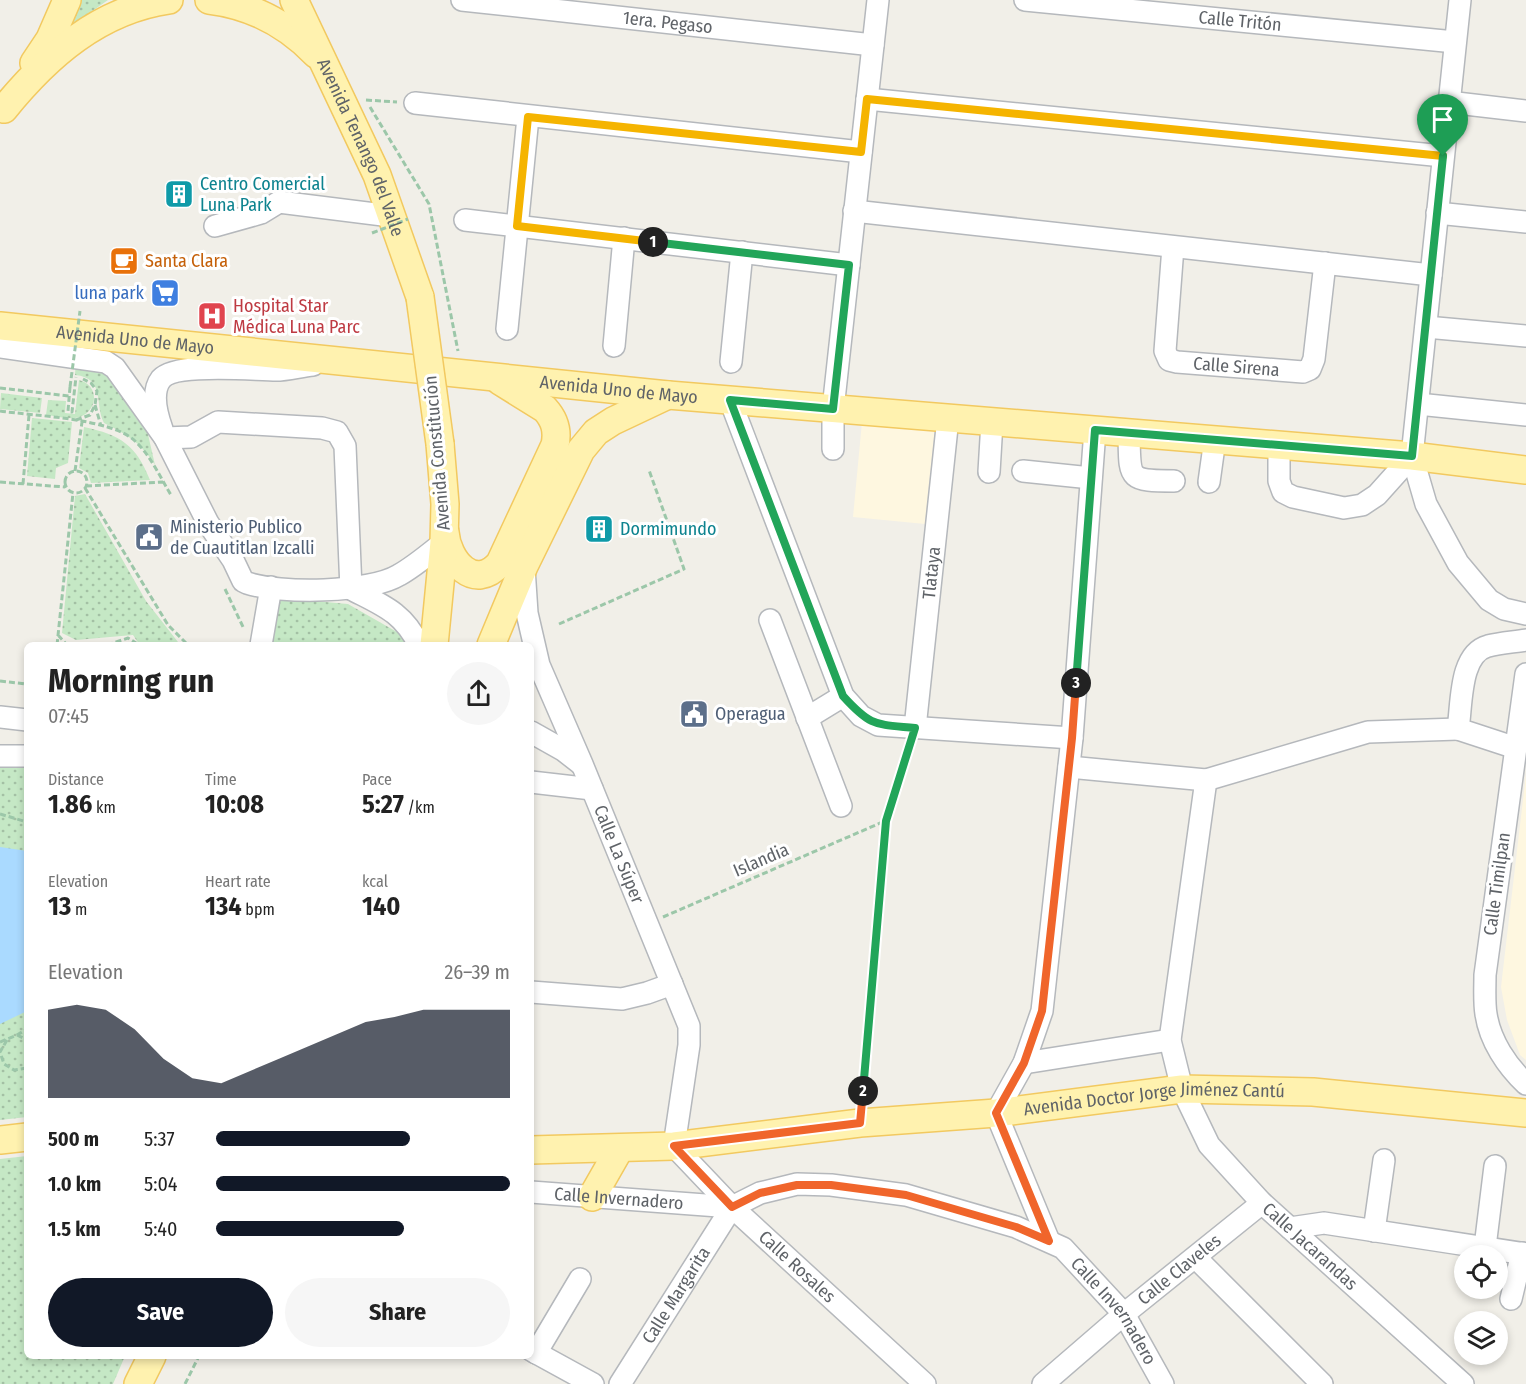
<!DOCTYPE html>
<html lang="en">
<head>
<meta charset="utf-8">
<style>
  :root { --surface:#fff; --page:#f6f6f6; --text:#222; --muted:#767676; --accent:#111827 }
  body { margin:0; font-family:"Fira Sans Condensed",sans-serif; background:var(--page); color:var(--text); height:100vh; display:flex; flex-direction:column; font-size:22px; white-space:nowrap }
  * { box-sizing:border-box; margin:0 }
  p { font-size:20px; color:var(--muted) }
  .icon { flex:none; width:33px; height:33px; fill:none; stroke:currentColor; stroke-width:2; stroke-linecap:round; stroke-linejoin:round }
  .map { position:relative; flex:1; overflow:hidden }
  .sheet { position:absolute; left:24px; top:642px; width:510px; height:717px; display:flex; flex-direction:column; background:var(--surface); border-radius:9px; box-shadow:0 3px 9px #0003 }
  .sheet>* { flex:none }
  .controls { position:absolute; left:1454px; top:1245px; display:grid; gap:12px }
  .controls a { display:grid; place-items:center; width:54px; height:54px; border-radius:50%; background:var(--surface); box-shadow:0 3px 9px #0003; font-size:30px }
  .pin { position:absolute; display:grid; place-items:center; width:51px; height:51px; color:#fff; margin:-62px -26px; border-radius:50% 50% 50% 0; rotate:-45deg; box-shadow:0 0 6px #0007 }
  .pin .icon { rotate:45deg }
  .km { position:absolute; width:30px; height:30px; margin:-15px; border-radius:50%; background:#222; color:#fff; font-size:16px; line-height:30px; text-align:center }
  .round { display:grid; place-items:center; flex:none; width:63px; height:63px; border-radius:32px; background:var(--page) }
  .summary { display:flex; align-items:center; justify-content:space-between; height:102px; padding:0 24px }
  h1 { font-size:33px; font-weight:700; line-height:45px }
  .metrics { display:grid; grid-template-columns:repeat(3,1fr); gap:9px; height:102px; padding:6px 24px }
  .metrics div { display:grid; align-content:center }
  .metrics b { font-size:26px; font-weight:700 }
  .metrics small { font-size:16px; font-weight:400 }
  .metrics p { font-size:16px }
  .chart { height:168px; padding:12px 24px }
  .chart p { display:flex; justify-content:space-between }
  .chart svg { width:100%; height:108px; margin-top:6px; fill:var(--accent); opacity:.7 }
  .action { display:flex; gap:12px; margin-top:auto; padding:12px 24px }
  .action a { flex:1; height:69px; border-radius:36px; background:var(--accent); color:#fff; font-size:24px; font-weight:700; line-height:69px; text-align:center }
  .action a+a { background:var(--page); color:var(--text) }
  ul { padding:0 24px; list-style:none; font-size:20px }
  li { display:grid; grid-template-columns:96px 72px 1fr; align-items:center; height:45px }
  li i { height:15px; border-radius:8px; background:var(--accent) }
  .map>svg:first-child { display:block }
</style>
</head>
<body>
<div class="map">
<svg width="1526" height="1384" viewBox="0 0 1526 1384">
  <defs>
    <pattern id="park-dots" width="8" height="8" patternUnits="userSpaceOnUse" patternTransform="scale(1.5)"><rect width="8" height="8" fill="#c5e8c5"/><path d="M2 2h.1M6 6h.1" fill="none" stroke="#a3c0a4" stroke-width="1.8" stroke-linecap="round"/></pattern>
  </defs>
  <rect width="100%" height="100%" fill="#f1efe8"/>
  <path fill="#fef7e0" d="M 862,422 L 935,428 L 925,524 L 853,517 Z
    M 1526,774 L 1526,1060 L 1520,1055 L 1507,1020 L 1501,987 Z"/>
  <path fill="url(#park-dots)" d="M 77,0 L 108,0 L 71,26 Z
    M 76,359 L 93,361 L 127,394 L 136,418 L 147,430 L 155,465 C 140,442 128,435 104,423 C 94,404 106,378 75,375 Z
    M 79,380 C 102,386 97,415 75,418 C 66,419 55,416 46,415 L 48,400 L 66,401 L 65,413 L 75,414 Z
    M 1,393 L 42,398 L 40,413 L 0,409 Z
    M 32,418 L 72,422 L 68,463 L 56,468 L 55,479 L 27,476 Z
    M 84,427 C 121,435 136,445 150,480 L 91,483 L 88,473 L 79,468 Z
    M 85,494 L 146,601 L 178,642 L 139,644 L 133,635 L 76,640 L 62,633 L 75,496 Z
    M 280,598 L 348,604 L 411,640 L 410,645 L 268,645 Z
    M 0,756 L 27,756 L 27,1117 L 0,1120 Z
    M 27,1156 L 27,1356 L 125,1356 L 113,1384 L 0,1384 L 0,1159 Z"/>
  <path fill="#aadaff" d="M 0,847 L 27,851 L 27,1011 L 0,1024 Z"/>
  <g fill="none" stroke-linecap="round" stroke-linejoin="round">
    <g stroke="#b5b8bc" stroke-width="24">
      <g id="minor">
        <path id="s1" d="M 462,0 L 873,45"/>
        <path id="s2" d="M 1025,0 L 1455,42"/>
        <path d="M 1460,0 L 1412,456 L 1426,504 L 1458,563 L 1489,600 L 1504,609 L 1526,614"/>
        <path d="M 867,99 L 1443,156"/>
        <path d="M 1448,102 L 1526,111"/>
        <path d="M 415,103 L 861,152"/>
        <path d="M 854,211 L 1431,275"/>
        <path d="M 1437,213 L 1526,222"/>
        <path d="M 465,220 L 849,265"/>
        <path d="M 215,226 L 261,213 L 279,202 L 391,216"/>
        <path id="s3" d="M 1173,247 L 1165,351 L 1169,360 L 1177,362 L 1303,372 L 1310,369 L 1314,359 L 1325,263"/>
        <path d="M 1426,327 L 1526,336"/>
        <path d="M 507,329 L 528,117"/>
        <path d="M 614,346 L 624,238"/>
        <path d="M 0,347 L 106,362 L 115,368 L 165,438 L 208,523 L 233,560 L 243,581 L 247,583 C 280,594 369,593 399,575 C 415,566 430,553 444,542"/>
        <path d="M 731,362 L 742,252"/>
        <path d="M 730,400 L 843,696 L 861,716 L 878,725 L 1072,738"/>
        <path d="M 1418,404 L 1526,415"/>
        <path d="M 162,429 C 157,415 151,392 161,379 C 176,362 252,370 276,370 C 288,370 301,366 313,365"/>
        <path d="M 1129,432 C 1130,479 1126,481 1174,481"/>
        <path d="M 165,438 L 191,437 L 218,422 L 322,428 L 337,432 L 345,446 L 351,589"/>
        <path d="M 1279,445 L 1279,481 L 1283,492 L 1293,497 L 1344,508 L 1362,505 L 1377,495 L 1412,456"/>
        <path d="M 833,449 L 833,409 L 878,0"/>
        <path d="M 1023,471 L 1091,478"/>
        <path d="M 989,472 L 992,422"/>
        <path d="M 1209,482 L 1215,439"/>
        <path id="s4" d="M 524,568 L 527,613 L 539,665 L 582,764 L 689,1026 L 689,1045 L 674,1146 L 732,1207 L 925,1384"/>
        <path d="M 351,589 C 382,605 403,612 419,645"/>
        <path d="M 770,620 L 841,806"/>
        <path d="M 261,645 L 271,587"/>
        <path d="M 1526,674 L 1485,975 C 1485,988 1484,1002 1486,1014 C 1490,1041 1507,1066 1526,1084"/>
        <path d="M 0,717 L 27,720"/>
        <path d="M 807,718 L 843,696"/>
        <path id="s5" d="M 915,728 L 948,418"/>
        <path d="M 531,732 L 563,750 L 581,764"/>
        <path d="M 1516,748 L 1458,729 C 1462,704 1459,654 1488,646 C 1500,643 1514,642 1526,640"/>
        <path d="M 0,756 L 27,756"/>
        <path id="s6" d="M 1069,767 L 1206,780 L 1170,1040 L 1182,1089 L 1209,1145 L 1262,1203 L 1463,1384"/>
        <path d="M 1206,780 L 1368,732 L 1458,729"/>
        <path d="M 531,782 L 592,789"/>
        <path d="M 531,992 L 622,999 L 647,993 L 672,984"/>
        <path d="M 1024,1063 L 1170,1040"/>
        <path id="s7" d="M 531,1192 L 732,1207 L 760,1193 L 797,1184 L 831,1185 L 906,1195 L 1016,1227 L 1063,1248 L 1124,1314 L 1163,1384"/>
        <path d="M 1290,1228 L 1324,1223 L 1526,1254"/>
        <path d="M 1374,1231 L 1384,1160"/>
        <path d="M 1049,1241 L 996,1113 L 1024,1063 L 1042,1011 L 1072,738 L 1095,430"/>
        <path d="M 1485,1247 L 1495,1166"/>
        <path d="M 1196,1258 L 1322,1384"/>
        <path d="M 1511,1299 L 1522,1253"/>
        <path d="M 531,1350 L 593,1384"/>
        <path d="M 536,1353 L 580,1279"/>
        <path id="s8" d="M 620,1384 L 732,1207"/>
        <path id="s9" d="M 1043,1384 L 1124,1314 L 1262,1203"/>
      </g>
    </g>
    <g stroke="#f2c960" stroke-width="30">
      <g id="major">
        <path d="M 209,0 C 250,5 287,24 316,54"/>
        <path id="s10" d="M 294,0 L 377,175 L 420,297"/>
        <path d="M 34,63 L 50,39 L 67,0"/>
        <path d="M 4,109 C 47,56 99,10 169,0"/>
        <path id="s11" d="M 0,326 L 668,395 L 1412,456 L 1526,470"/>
        <path d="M 445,532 C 447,560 474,593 500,563 L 555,445 C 558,431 555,420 545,409 L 500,381"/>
        <path d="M 434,645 L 444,542 L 445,504 L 440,444"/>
        <path d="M 491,645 L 524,566 L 581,450 L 596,432 L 613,421 L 668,395"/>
        <path d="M 0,1140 L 27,1137"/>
        <path id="s12" d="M 531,1150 L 674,1146 L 860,1123 L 996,1113 L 1182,1089 L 1313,1092 L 1526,1113"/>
        <path d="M 592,1197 L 620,1148"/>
        <path d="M 138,1384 L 152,1356"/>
      </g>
    </g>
    <path stroke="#9cc7a9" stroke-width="3" stroke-dasharray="6 3" stroke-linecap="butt" d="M 366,100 L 397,102
      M 370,107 L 429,204 L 458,351
      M 70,387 L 68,411 L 72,412 L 76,377
      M 0,388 L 69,396
      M 95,405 L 101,426
      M 0,411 C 34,416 111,418 135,441 C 151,456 160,477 171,495
      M 76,420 L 90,415 L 95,405 L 97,391 L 91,383 L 83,379
      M65 482a11 11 0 1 1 22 0a11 11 0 1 1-22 0Z
      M 75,471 L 82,422
      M 0,482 L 65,487
      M 23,484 L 29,415
      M 86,486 L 163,482
      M 85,488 L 168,625 L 188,645
      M 225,589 L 244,629
      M 559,624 L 684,569 L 649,470
      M 58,635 L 67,645
      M 57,645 L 73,493
      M 107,645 L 128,638 L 139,645
      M 172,645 L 185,644
      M 0,681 L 27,684
      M 0,814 L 27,822
      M 663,917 L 885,821
      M 17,1035 L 27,1040
      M 7,1040 L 0,1052 L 4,1064 L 14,1070 L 27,1068
      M 0,1042 L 17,1035 L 27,1029
      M 861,1103 L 886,821 L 909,745
      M 185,1384 L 199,1356"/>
    <use href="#minor" stroke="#fff" stroke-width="21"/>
    <use href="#major" stroke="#fff2af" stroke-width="27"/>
    <g stroke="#f2c960" stroke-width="30" stroke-linecap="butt">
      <path id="major-bridge" d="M 420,297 L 440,444"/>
    </g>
    <path stroke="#9cc7a9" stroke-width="3" stroke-dasharray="6 3" stroke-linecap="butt" d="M 372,233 L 408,219
      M 70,387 L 80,311"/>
    <use href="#major-bridge" stroke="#fff2af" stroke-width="27"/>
  </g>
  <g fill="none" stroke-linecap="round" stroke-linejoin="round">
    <g stroke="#fff" stroke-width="12">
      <path id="split-1" d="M 653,242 L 517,226 L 528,117 L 861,152 L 867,99 L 1443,156"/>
    </g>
    <g stroke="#fff" stroke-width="12">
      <path id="split-2" d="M 653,242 L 849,265 L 833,409 L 730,400 L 843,696 C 871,727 875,724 915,728 L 886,821 L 863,1091"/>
    </g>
    <g stroke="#fff" stroke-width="12">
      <path id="split-3" d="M 863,1091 L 860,1123 L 674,1146 L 732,1207 L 760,1193 L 797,1185 L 831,1185 L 906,1195 L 1016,1227 L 1049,1241 L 996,1113 L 1024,1063 L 1042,1011 L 1072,738 L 1076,683"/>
    </g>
    <g stroke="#fff" stroke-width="12">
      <path id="split-4" d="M 1076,683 L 1095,430 L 1412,456 L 1443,156"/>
    </g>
    <use href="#split-1" stroke="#f5b400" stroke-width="8"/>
    <use href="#split-2" stroke="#22a559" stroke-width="8"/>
    <use href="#split-3" stroke="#f0652b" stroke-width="8"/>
    <use href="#split-4" stroke="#22a559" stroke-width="8"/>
  </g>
  <defs>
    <g id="building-square" transform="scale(1.5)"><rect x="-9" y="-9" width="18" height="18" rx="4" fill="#0f9aa8" stroke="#fff"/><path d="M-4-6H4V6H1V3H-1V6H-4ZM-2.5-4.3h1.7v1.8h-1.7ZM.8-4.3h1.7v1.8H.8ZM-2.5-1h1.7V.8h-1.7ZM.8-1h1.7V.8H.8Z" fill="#fff"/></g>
    <g id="cafe-square" transform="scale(1.5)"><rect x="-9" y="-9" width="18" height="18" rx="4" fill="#e8710a" stroke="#fff"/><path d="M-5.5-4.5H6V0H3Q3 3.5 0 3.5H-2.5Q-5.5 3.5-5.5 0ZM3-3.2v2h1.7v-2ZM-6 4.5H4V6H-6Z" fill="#fff"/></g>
    <g id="supermarket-square" transform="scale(1.5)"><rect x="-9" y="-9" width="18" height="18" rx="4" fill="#3f7fe0" stroke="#fff"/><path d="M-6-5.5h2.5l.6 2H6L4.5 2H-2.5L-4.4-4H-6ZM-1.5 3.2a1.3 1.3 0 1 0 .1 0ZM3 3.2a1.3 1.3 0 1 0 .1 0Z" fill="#fff"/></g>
    <g id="hospital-square" transform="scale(1.5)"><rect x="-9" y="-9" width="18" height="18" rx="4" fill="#e0444e" stroke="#fff"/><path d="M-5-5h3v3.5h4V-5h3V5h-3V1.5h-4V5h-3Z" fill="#fff"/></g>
    <g id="civic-square" transform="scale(1.5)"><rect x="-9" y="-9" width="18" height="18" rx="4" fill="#5c6f8a" stroke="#fff"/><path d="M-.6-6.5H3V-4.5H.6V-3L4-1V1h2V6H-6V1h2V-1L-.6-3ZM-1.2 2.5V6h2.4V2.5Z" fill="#fff"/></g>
  </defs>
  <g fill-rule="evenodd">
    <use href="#building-square" x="179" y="194"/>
    <use href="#cafe-square" x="124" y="261"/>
    <use href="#supermarket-square" x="165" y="293"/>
    <use href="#hospital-square" x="212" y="316"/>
    <use href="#building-square" x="599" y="529"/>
    <use href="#civic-square" x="149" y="537"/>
    <use href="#civic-square" x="694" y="714"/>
  </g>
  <g text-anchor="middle" stroke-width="6" stroke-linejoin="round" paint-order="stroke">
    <g font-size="18" fill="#5f6368" stroke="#fff">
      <text dy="6" stroke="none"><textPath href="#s2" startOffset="216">Calle Tritón</textPath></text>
      <text dy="6" stroke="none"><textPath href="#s1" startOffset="207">1era. Pegaso</textPath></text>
      <text dy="6" stroke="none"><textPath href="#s10" startOffset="162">Avenida Tenango del Valle</textPath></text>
      <text dy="6" stroke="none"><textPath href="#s11" startOffset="136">Avenida Uno de Mayo</textPath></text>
      <text dy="6" stroke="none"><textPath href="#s3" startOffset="182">Calle Sirena</textPath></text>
      <text dy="6" stroke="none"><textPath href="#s11" startOffset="622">Avenida Uno de Mayo</textPath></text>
      <text transform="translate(437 453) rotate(-95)" y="6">Avenida Constitución</text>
      <text dy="6" stroke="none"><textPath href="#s5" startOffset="156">Tlataya</textPath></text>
      <text dy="6" stroke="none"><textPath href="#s4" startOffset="304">Calle La Súper</textPath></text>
      <text transform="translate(761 860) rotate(-23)" y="6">Islandia</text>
      <text transform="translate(1497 884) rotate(-82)" y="6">Calle Timilpan</text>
      <text dy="6" stroke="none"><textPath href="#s12" startOffset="626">Avenida Doctor Jorge Jiménez Cantú</textPath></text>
      <text dy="6" stroke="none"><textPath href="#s7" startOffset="88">Calle Invernadero</textPath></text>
      <text dy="6" stroke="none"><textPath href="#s6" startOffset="656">Calle Jacarandas</textPath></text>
      <text dy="6" stroke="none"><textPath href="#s4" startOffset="783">Calle Rosales</textPath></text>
      <text dy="6" stroke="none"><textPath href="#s9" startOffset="178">Calle Claveles</textPath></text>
      <text dy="6" stroke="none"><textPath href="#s8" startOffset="105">Calle Margarita</textPath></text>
      <text dy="6" stroke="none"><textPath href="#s7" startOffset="628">Calle Invernadero</textPath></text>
    </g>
    <g font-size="18" fill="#0d838f" stroke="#fff" text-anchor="start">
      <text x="200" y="190">Centro Comercial<tspan x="200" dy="21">Luna Park</tspan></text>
      <text x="620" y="535">Dormimundo</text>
    </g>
    <g font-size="18" fill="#c56008" stroke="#fff" text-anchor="start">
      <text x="145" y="267">Santa Clara</text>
    </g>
    <g font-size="18" fill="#366cbe" stroke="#fff" text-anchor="end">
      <text x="144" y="299">luna park</text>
    </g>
    <g font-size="18" fill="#be3a42" stroke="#fff" text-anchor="start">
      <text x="233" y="312">Hospital Star<tspan x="233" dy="21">Médica Luna Parc</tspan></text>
    </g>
    <g font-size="18" fill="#4e5e75" stroke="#fff" text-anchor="start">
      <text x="170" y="533">Ministerio Publico<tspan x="170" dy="21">de Cuautitlan Izcalli</tspan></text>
      <text x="715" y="720">Operagua</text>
    </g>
  </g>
</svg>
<div class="controls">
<a><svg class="icon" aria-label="locate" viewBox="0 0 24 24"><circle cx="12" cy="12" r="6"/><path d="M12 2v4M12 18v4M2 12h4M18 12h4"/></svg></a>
<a><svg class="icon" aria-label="layers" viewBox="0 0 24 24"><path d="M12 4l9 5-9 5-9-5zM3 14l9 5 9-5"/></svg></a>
</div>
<div class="pin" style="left:1443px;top:156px;background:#1e9e55"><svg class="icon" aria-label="arrive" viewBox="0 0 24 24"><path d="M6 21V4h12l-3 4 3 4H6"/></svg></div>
<b class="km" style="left:653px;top:242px">1</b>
<b class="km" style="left:863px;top:1091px">2</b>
<b class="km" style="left:1076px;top:683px">3</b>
<section class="sheet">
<div class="summary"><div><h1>Morning run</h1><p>07:45</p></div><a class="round"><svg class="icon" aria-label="share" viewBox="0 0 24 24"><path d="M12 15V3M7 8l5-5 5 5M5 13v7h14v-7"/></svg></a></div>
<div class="metrics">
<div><p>Distance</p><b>1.86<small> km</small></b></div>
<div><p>Time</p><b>10:08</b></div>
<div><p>Pace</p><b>5:27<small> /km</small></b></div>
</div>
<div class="metrics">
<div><p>Elevation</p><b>13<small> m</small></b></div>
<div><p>Heart rate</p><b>134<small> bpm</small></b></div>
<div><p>kcal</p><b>140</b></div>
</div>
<div class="chart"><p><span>Elevation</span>26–39 m</p>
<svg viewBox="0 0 160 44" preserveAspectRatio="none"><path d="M0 44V8L10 6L20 8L30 16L40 28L50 36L60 38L70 33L80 28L90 23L100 18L110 13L120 11L130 8L140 8L150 8L160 8V44z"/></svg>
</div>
<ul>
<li><b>500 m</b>5:37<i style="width:66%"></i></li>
<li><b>1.0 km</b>5:04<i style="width:100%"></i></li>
<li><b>1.5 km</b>5:40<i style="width:64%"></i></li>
</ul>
<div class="action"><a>Save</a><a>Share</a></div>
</section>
</div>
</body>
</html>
